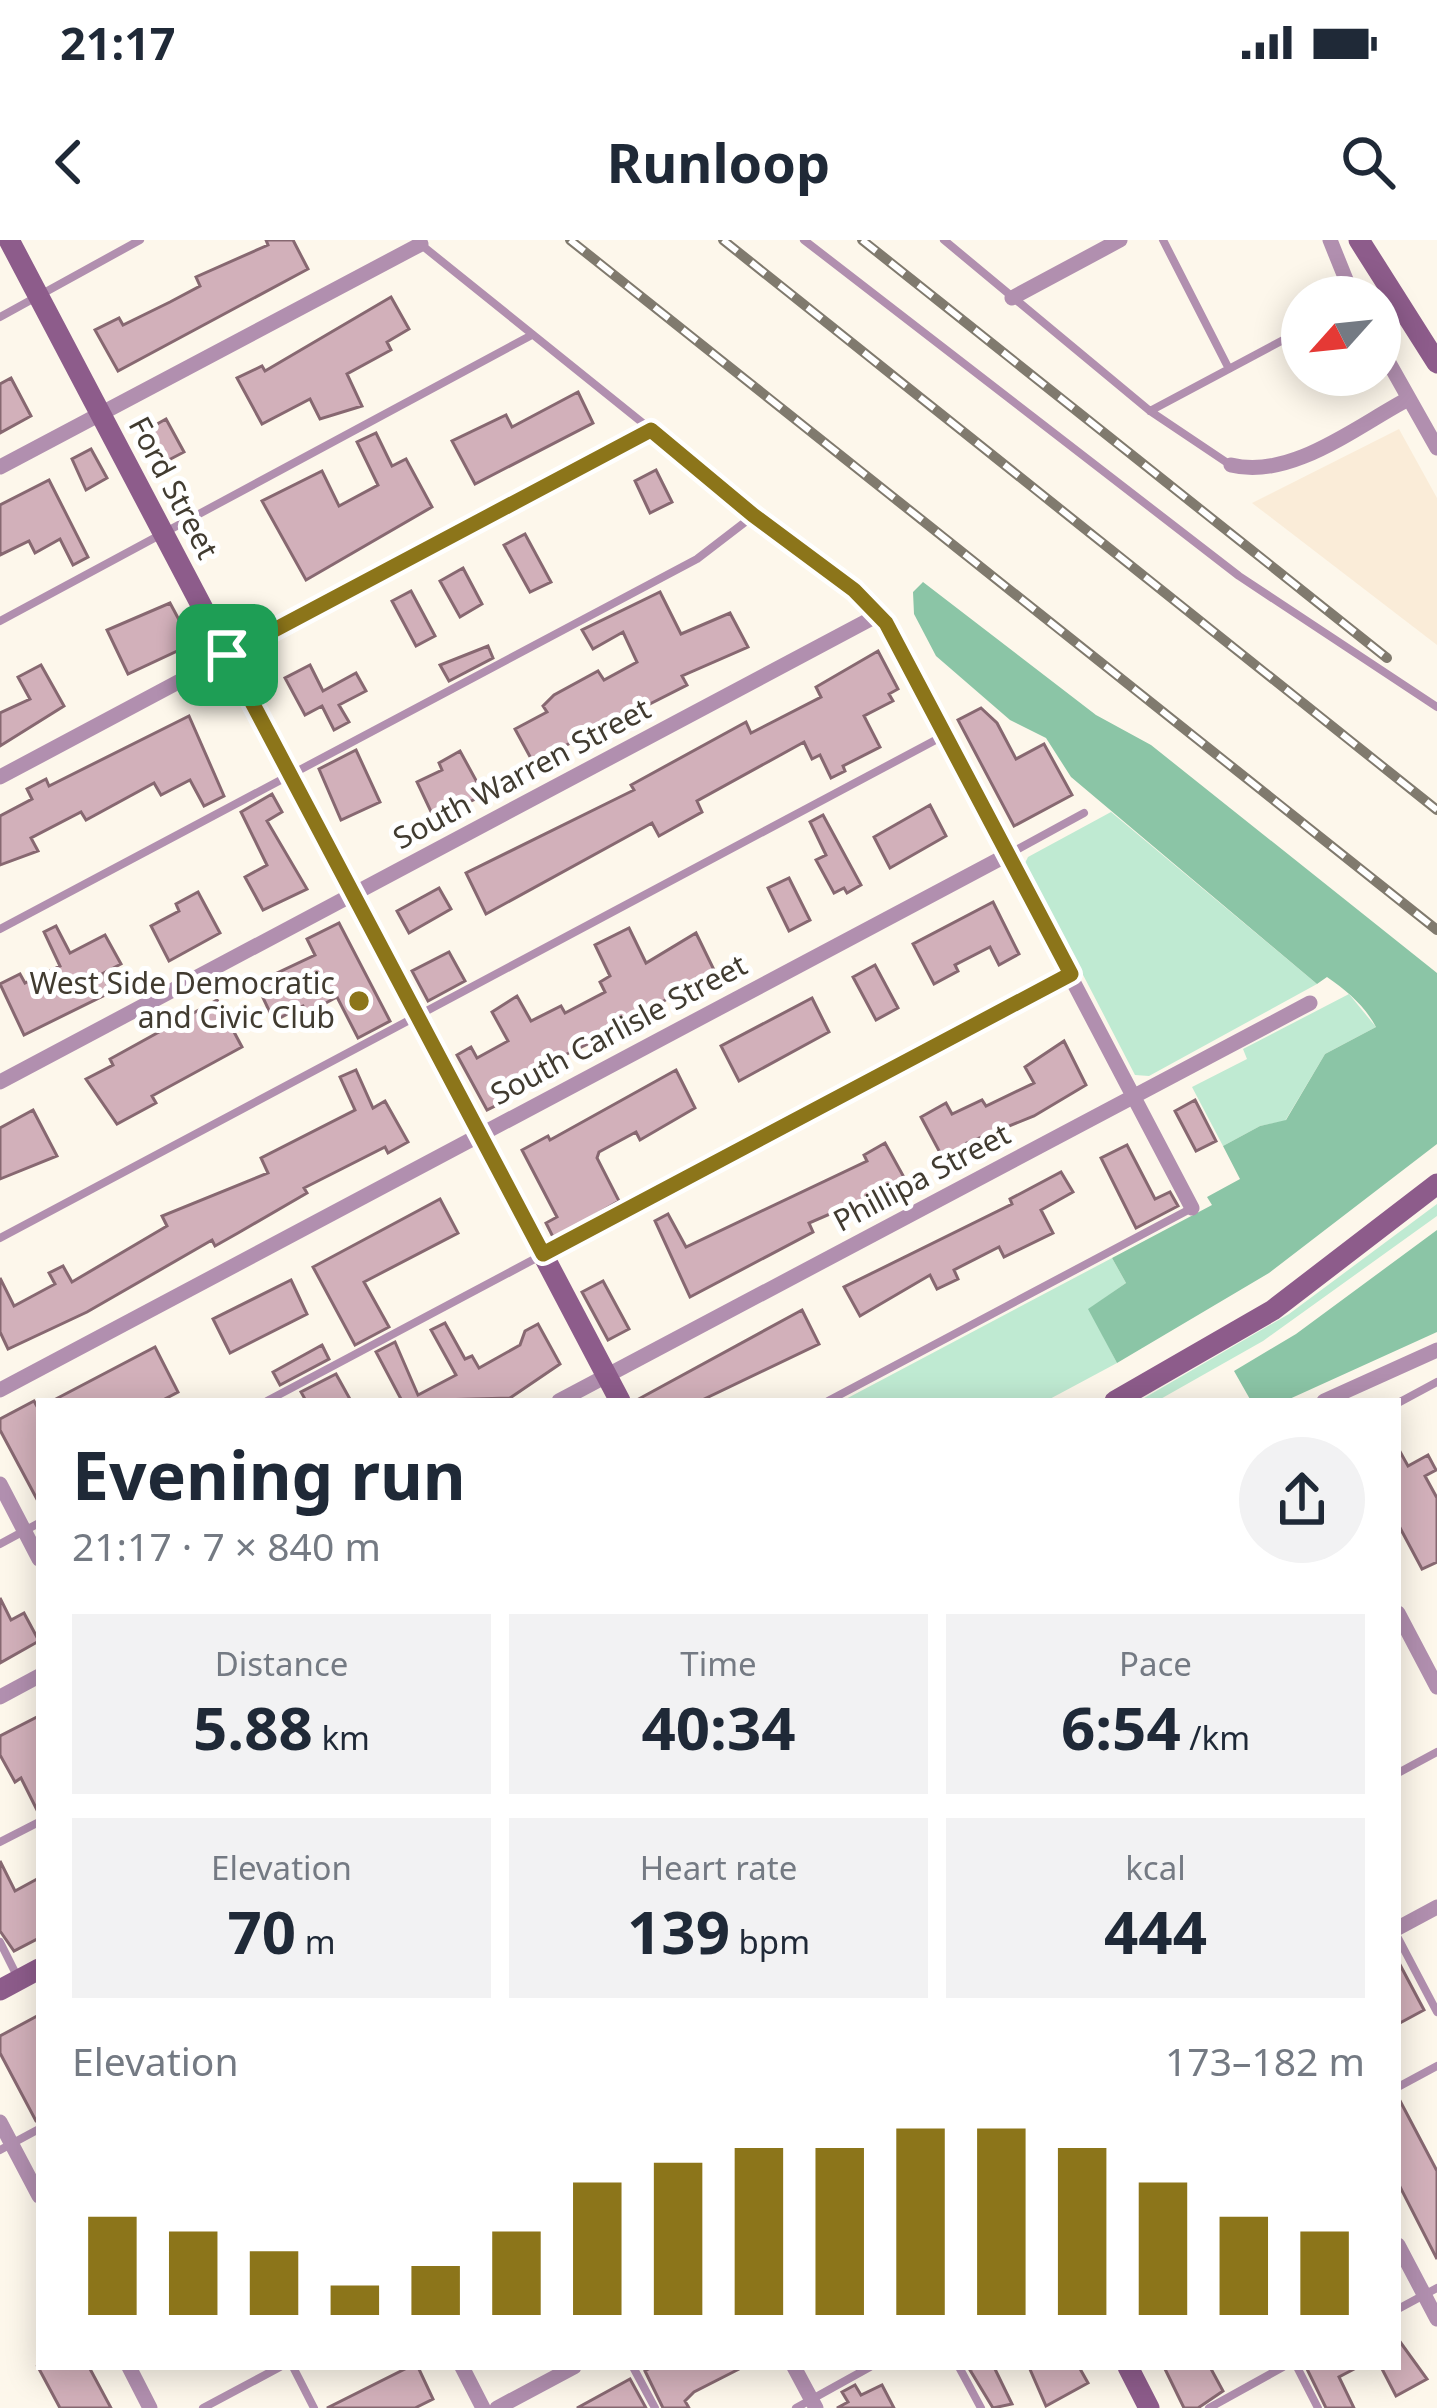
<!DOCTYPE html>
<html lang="en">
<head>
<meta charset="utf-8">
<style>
  :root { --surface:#fff; --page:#f2f2f3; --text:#1f2937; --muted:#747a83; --accent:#8c751a }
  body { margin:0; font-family:"Noto Sans",sans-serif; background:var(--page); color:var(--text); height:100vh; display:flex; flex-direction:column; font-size:45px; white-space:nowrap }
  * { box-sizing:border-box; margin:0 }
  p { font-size:39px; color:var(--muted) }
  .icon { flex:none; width:66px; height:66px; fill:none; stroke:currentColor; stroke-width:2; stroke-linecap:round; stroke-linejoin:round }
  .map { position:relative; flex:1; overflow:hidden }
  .sheet { position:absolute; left:36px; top:1158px; width:1365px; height:972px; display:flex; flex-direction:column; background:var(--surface); border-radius:0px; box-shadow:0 6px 30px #0003 }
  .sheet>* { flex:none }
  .needle { width:78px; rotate:243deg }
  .tools { position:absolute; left:1281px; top:36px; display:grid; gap:24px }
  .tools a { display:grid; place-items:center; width:120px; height:120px; border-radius:50%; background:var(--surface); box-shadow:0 6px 30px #0003; font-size:60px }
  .pin { position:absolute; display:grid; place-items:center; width:102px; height:102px; color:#fff; margin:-51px; border-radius:24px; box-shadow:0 6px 18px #0006 }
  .round { display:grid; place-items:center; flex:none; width:126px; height:126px; border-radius:63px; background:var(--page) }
  .headline { display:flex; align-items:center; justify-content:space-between; height:204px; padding:0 36px }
  h1 { font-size:66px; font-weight:700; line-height:90px }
  .stats { display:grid; grid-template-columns:repeat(3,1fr); gap:18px; height:204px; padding:12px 36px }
  .stats div { display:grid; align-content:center; border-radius:0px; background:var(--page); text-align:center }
  .stats b { font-size:60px; font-weight:700 }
  .stats small { font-size:33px; font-weight:400 }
  .stats p { font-size:33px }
  .chart { height:336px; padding:24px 36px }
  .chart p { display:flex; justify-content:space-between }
  .chart svg { width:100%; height:216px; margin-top:12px; stroke:var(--accent); stroke-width:6 }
  .status { display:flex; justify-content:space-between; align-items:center; height:84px; padding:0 60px; background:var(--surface); direction:ltr }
  .status svg { height:33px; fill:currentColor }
  header { display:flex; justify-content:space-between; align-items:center; height:156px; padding:0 36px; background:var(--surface); font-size:54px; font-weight:700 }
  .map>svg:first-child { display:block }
</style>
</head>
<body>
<div class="status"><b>21:17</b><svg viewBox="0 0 49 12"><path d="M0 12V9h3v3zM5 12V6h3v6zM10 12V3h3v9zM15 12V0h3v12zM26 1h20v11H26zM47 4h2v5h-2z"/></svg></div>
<header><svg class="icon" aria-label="back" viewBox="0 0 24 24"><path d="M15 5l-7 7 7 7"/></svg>Runloop<svg class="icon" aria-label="search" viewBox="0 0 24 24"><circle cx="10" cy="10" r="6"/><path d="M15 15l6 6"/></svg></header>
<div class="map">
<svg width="1437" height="2168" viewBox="0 0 1437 2168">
  <rect width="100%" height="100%" fill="#fdf7eb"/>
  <path fill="#faecd8" d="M 1399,189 L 1437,258 L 1437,405 L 1252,263 Z"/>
  <path fill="#bfead2" d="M 1111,572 L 1317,744 L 1149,836 L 1135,835 L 1025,623 L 1028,617 Z
    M 1349,754 L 1376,787 L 1325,814 L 1285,881 L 1260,886 L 1223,906 L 1192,847 L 1247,819 L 1243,809 Z
    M 1437,964 L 1437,976 L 1263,1101 L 1157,1161 L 1139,1161 L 1289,1074 Z
    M 1112,1018 L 1126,1043 L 1089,1069 L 1117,1123 L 1046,1161 L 842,1161 Z"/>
  <path fill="#8bc5a6" d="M 923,342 L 1096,475 L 1151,505 L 1437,733 L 1437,904 L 1269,1033 L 1117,1123 L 1088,1069 L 1126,1043 L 1112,1018 L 1212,965 L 1207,957 L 1240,939 L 1223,906 L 1260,886 L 1286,880 L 1325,814 L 1376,787 C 1364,765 1347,751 1327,737 L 1317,744 L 1071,537 L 1046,498 L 1010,480 L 936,416 L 914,374 L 913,352 Z
    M 1437,990 L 1437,1092 L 1285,1161 L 1251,1161 L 1234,1131 L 1296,1094 Z"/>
  <path fill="#d2b0ba" stroke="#876871" stroke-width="3" d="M 266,0 L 293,0 L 308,29 L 118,131 L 95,90 L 119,78 L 123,85 L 170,62 L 200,46 L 196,37 L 268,5 Z
    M 391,57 L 409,89 L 387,102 L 391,110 L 347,134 L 362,166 L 320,179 L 310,159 L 262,184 L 237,138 L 262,126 L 265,131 Z
    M 11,138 L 31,176 L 0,193 L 0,144 Z
    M 578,152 L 593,183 L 475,244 L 452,201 L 506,175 L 512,187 Z
    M 166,179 L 184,212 L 159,225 L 141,193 Z
    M 376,193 L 392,226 L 406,219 L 432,267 L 306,340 L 262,261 L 322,231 L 339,266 L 378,245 L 357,202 Z
    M 91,209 L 107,238 L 86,250 L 72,219 Z
    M 656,230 L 672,262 L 650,273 L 635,241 Z
    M 49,240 L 88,317 L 73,325 L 60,299 L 35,313 L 29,301 L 0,315 L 0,265 Z
    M 525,294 L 551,342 L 530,352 L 504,305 Z
    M 463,328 L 482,364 L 460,377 L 440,341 Z
    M 411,351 L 435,396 L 416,406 L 392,361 Z
    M 660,352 L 681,394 L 730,373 L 748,407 L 682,436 L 687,445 L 634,472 L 632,467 L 534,524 L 515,489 L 547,472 L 543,466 L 554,455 L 598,431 L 604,440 L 637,422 L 623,392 L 593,409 L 582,390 Z
    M 170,363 L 192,404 L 128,434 L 107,390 Z
    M 488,406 L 493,418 L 449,441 L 440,425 Z
    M 878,411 L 898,449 L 889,454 L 893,461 L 864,476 L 880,507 L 843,526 L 845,531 L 831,538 L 820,515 L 812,519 L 804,502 L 697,561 L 702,572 L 659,596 L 652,583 L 486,674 L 466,633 L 634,550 L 631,545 L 746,482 L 751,493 L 821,457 L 816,447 Z
    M 41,425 L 64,466 L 0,506 L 0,473 L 30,459 L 18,437 Z
    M 310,425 L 323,451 L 356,433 L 366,451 L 339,465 L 349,482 L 334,490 L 322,466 L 305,475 L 285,438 Z
    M 981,468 L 997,483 L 1016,519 L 1044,504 L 1072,555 L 1014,586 L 958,480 Z
    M 189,476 L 224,556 L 204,566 L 190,540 L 161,555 L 154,543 L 86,580 L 81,572 L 31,598 L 38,611 L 0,625 L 0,576 L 32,559 L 27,549 L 46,539 L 49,546 Z
    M 356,510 L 380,562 L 341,580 L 319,529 Z
    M 460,511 L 484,555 L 434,578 L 417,542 L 442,530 L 439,523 Z
    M 272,554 L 282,572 L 267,581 L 307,649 L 263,670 L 245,637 L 267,625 L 241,572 Z
    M 930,565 L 946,596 L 890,628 L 874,597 Z
    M 823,575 L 861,645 L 847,653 L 844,648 L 834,653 L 816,620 L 826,615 L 810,582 Z
    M 789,638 L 810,680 L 789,691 L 768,648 Z
    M 439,648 L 451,669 L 409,693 L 397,671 Z
    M 198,652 L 220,693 L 169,721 L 151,686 L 179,671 L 176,664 Z
    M 993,662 L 1019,714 L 999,725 L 990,707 L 955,725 L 958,731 L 934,744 L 913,704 Z
    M 339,683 L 390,781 L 358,798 L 337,757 L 307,773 L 303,766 L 274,781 L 256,743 L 315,715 L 307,699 Z
    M 56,686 L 70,713 L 105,695 L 121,724 L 102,734 L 111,752 L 24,795 L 0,744 L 20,734 L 25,743 L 60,726 L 44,692 Z
    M 629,688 L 646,723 L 696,693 L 714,730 L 615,791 L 500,846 L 507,860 L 487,870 L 457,815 L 471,807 L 477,818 L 508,801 L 492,772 L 517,756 L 531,781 L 561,766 L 565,773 L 605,752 L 600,742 L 610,736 L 595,705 Z
    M 449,712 L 465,741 L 428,761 L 412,731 Z
    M 875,725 L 898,768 L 876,780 L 853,737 Z
    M 812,758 L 829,792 L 739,841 L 721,806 Z
    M 217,760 L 242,807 L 152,856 L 156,863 L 117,884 L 86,839 L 113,825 L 110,819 Z
    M 1064,801 L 1086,845 L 1034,876 L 967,903 L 970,908 L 945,922 L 921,877 L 946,863 L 952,874 L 982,860 L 986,866 L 1034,843 L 1025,827 Z
    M 356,830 L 373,868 L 385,861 L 408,902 L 388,913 L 385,907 L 304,948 L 307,953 L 238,993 L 215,1006 L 212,1000 L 87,1072 L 8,1109 L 0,1092 L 0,1038 L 14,1066 L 55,1044 L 49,1033 L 63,1026 L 72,1042 L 167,986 L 162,976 L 268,933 L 261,918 L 355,870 L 340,837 Z
    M 676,830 L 695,868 L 640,900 L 636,892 L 599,912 L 597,918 L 619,961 L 554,999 L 546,983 L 557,977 L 522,910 L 548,896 L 550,900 Z
    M 1195,860 L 1216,901 L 1196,911 L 1175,871 Z
    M 33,870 L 57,916 L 0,939 L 0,888 Z
    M 885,903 L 906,941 L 809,983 L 813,992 L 690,1057 L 655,981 L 668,974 L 686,1007 L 867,921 L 864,915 Z
    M 1127,905 L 1155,959 L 1170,952 L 1178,966 L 1136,988 L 1101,918 Z
    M 1061,932 L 1073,952 L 1041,970 L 1053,993 L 1004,1017 L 999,1007 L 954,1030 L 958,1039 L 937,1049 L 930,1035 L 860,1076 L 844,1047 L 1012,964 L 1010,959 Z
    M 440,959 L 458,993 L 364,1042 L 389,1087 L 355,1105 L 313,1027 Z
    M 291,1040 L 307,1074 L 230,1113 L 213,1079 Z
    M 603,1041 L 629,1089 L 608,1100 L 582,1052 Z
    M 802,1070 L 819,1104 L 700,1161 L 635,1161 Z
    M 445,1083 L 465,1119 L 472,1116 L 479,1128 L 520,1105 L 525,1091 L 538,1084 L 560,1124 L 510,1158 L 402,1161 L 376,1112 L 395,1102 L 418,1155 L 456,1135 L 431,1090 Z
    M 322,1105 L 329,1119 L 280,1145 L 273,1132 Z
    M 155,1107 L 178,1152 L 161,1161 L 52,1161 Z
    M 336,1134 L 351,1161 L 306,1161 L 301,1152 Z
    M 34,1161 L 39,1170 L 39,1263 L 0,1190 L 0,1179 Z
    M 1398,1208 L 1408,1226 L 1428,1215 L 1436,1230 L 1425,1236 L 1437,1258 L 1437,1322 L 1422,1329 L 1398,1284 Z
    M 0,1358 L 11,1380 L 24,1373 L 39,1401 L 0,1423 Z
    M 39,1476 L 39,1574 L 21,1538 L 15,1542 L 0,1515 L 0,1496 Z
    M 0,1621 L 15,1651 L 39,1638 L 39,1698 L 14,1711 L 0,1691 Z
    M 1398,1721 L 1424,1770 L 1398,1784 Z
    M 39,1775 L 39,1881 L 36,1881 L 0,1813 L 0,1796 Z
    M 1398,1857 L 1437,1931 L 1437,2019 L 1398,1943 Z
    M 1398,2099 L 1427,2139 L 1396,2156 L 1381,2127 L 1398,2127 Z
    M 38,2127 L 89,2127 L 111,2168 L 60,2168 Z
    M 409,2127 L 418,2127 L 433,2159 L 415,2168 L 327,2168 Z
    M 652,2127 L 743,2127 L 694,2152 L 685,2161 L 689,2168 L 663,2168 L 645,2131 Z
    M 976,2127 L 994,2127 L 1012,2164 L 993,2168 L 970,2130 Z
    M 1029,2127 L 1079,2127 L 1088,2143 L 1046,2166 Z
    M 1164,2127 L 1210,2127 L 1223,2151 L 1198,2168 L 1184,2168 Z
    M 1306,2127 L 1358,2127 L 1339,2137 L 1354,2168 L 1326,2168 Z
    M 630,2139 L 646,2168 L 577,2168 Z
    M 855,2145 L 861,2155 L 882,2145 L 894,2168 L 837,2168 L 848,2162 L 842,2152 Z"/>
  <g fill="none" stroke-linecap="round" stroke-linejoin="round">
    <path stroke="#b18faf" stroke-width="8" d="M 804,0 L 1239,336 L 1437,467
      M 944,0 L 1150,171 L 1229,224
      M 1163,0 L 1229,129
      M 419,3 L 879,373
      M 0,77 L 140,0
      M 1150,171 L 1302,90
      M 0,381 L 530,96
      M 1009,614 L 1084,573
      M 0,689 L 697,319 L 753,276
      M 0,998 L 945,495
      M 267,1161 L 1070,735
      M 828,1161 L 1192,968
      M 1398,1163 L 1437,1142
      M 0,1304 L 39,1283
      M 1398,1533 L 1437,1512
      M 0,1602 L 39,1582
      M 1398,1698 L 1437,1772
      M 0,1702 L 18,1738
      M 1398,1847 L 1437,1826
      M 0,1910 L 39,1889
      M 1398,2069 L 1437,2048
      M 293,2127 L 314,2168
      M 633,2127 L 655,2168
      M 959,2127 L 981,2168
      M 1297,2127 L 1318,2168
      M 203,2168 L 280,2127
      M 796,2168 L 870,2127
      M 1209,2168 L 1283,2127"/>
    <path stroke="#b18faf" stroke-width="15" d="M 1330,0 L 1353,57
      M 1012,58 L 1120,0
      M 1380,107 L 1437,208
      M 1231,225 C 1291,240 1357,186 1408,159
      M 0,227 L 421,4
      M 0,537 L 651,190
      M 0,842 L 880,374 L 1192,968
      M 0,1150 L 1009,614
      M 559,1161 L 1310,763
      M 1324,1161 L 1437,1110
      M 0,1244 L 39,1319
      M 1398,1373 L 1437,1447
      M 0,1457 L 39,1436
      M 1398,1688 L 1437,1667
      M 0,1882 L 39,1956
      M 1398,2005 L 1437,2079
      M 129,2127 L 150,2168
      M 462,2127 L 483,2168
      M 794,2127 L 816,2168
      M 497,2168 L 574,2127"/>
    <path stroke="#8d5c8b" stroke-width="21" d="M 9,0 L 620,1161
      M 1359,0 L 1437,123
      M 1115,1161 L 1273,1070 L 1437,944
      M 0,1750 L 39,1729
      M 1128,2127 L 1149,2168"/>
    <g stroke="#807a6e" stroke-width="10">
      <path id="rail" d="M 570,0 L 1437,690
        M 723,0 L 1437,570
        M 862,0 L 1387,418"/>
    </g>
    <use href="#rail" stroke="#fff" stroke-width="6" stroke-dasharray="18" stroke-linecap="butt"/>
  </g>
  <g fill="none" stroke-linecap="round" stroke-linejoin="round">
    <g stroke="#fff" stroke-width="24">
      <path id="route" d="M 651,190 L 753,275 L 854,350 L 886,383 L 1071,734 L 543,1014 L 227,415 Z"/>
    </g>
    <use href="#route" stroke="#8c751a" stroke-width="15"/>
  </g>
  <circle fill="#8c751a" stroke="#fff" stroke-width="4.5" cx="359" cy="761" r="12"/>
  <g text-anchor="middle" stroke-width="10" stroke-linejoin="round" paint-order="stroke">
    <g font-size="30" fill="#413b30" stroke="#fff">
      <text transform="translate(173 248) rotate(62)" y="10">Ford Street</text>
      <text transform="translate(522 534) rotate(-28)" y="10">South Warren Street</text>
      <text transform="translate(619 790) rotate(-28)" y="10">South Carlisle Street</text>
      <text transform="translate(922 938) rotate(-28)" y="10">Phillipa Street</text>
    </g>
    <g font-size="30" fill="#413b30" stroke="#fff" text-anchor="end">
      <text x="335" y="754">West Side Democratic<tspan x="335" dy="34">and Civic Club</tspan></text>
    </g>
  </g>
</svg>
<div class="tools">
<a><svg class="needle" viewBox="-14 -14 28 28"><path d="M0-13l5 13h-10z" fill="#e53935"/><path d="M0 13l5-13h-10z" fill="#747a83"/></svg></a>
</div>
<div class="pin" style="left:227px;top:415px;background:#1e9e55"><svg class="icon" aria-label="arrive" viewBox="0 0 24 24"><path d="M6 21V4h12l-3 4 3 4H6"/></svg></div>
<section class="sheet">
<div class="headline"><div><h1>Evening run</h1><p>21:17 · 7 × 840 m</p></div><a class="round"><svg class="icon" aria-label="share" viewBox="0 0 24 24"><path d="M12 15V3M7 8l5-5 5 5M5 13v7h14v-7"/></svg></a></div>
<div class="stats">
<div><p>Distance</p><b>5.88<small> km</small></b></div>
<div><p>Time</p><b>40:34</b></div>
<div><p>Pace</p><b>6:54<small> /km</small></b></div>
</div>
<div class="stats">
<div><p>Elevation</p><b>70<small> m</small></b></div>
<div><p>Heart rate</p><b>139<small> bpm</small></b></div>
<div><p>kcal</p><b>444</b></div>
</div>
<div class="chart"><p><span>Elevation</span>173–182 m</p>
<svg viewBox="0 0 160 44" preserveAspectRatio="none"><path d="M5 44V24M15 44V27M25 44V31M35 44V38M45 44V34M55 44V27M65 44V17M75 44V13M85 44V10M95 44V10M105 44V6M115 44V6M125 44V10M135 44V17M145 44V24M155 44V27"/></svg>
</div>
</section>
</div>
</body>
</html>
